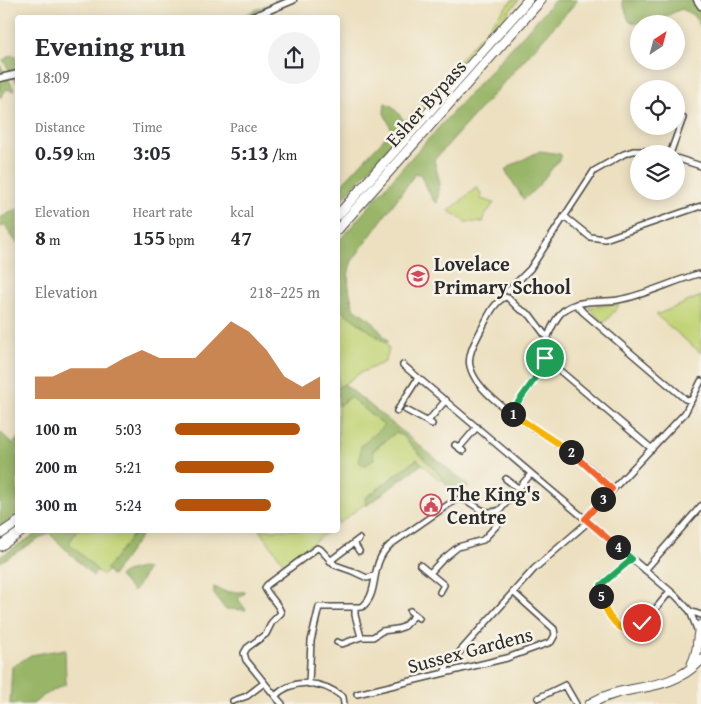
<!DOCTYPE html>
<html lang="en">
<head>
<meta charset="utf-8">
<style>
  :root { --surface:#fff; --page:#f2f2f3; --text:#2b2b33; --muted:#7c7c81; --accent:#b45309 }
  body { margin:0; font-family:"Gentium Book Plus",serif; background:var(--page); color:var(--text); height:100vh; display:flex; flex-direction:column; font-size:19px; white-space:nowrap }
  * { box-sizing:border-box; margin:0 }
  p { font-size:16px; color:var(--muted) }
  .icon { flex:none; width:28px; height:28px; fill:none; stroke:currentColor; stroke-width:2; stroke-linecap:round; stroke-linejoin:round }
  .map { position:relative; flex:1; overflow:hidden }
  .side { position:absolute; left:15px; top:15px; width:325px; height:518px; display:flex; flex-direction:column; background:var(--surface); border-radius:5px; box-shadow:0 2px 12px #0003 }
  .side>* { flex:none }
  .needle { width:32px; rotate:36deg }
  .tools { position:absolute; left:630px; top:15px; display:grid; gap:10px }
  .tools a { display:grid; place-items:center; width:55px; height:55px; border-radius:50%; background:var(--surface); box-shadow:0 2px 12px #0003; font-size:25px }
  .pin { position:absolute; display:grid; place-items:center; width:42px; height:42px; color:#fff; margin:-21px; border:2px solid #fff; border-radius:50%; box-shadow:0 1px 5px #0007 }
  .km { position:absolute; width:25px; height:25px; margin:-12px; border-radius:50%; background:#222; color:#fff; font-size:14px; line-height:25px; text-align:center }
  .round { display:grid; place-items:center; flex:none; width:52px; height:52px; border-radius:26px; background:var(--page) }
  .head { display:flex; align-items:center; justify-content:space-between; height:85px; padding:0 20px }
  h1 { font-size:28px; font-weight:700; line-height:38px }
  .figures { display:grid; grid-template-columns:repeat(3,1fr); gap:8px; height:85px; padding:5px 20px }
  .figures div { display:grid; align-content:center }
  .figures b { font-size:21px; font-weight:700 }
  .figures small { font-size:14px; font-weight:400 }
  .figures p { font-size:14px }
  .chart { height:140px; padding:10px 20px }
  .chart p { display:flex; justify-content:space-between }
  .chart svg { width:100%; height:90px; margin-top:5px; fill:var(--accent); opacity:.7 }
  ul { padding:0 20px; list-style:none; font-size:16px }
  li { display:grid; grid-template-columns:80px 60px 1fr; align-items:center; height:38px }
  li i { height:12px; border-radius:6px; background:var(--accent) }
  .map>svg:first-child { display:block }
</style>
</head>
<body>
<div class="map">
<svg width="701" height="704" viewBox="0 0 701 704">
  <rect width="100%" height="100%" fill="#f7f3e8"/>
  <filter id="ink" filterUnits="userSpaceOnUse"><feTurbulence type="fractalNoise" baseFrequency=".02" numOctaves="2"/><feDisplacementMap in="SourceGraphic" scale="10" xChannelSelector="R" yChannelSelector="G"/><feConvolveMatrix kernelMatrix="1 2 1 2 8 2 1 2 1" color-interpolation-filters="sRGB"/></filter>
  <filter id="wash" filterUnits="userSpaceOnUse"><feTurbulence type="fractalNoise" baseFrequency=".0096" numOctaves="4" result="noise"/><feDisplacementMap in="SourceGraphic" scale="20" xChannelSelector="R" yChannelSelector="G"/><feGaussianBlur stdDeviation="1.12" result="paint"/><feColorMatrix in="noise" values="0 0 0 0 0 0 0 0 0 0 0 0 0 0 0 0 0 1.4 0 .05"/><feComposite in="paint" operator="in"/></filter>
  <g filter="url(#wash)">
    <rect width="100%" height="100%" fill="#ece0c0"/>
    <path fill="#c2d477" stroke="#768051" d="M 512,0 L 519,0 L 408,125 L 406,121 Z
      M 477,187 L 481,194 L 481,199 L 494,203 L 483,218 L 484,222 L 466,222 L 449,211 Z
      M 701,296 L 701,353 L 656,315 Z
      M 618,304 L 618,307 L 604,323 L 588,307 Z
      M 338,308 L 386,343 L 389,350 L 385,362 L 360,373 L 338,388 Z
      M 350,396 L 385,425 L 362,446 L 373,451 L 395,433 L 402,435 L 442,478 L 439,480 L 417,459 L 365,498 L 366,503 L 338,524 L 338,406 Z
      M 77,530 L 137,530 L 106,569 L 107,572 L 102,575 L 69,543 Z
      M 260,530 L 330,530 L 284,564 Z"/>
    <path fill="#99b668" stroke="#62704a" d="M 277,0 L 285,0 L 245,17 L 238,18 Z
      M 555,0 L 578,0 L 434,160 L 440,183 L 437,203 L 433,200 L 420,174 L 415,174 L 352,261 C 345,276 349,293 354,308 L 371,320 L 388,341 L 386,343 L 338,308 L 338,242 L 411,158 Z
      M 622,0 L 691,0 L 701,13 L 701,27 L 693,15 L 682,9 C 664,16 648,28 629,21 Z
      M 12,55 L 17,57 L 17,83 L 3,60 Z
      M 0,65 L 15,91 L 7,89 L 0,98 Z
      M 385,103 L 392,106 L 408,125 L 338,204 L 338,188 L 392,130 L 384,113 Z
      M 540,151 L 560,154 L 562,156 L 538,186 L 524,200 L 505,170 L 512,165 Z
      M 17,209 L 17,243 L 4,225 L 0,228 L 0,218 Z
      M 344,384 L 469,486 L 452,493 L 439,474 L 402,435 L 395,433 L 373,450 L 374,460 L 364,466 L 359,462 L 361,446 L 384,425 L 350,397 L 338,406 L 338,388 Z
      M 0,432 L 13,444 L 18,438 L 17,515 L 0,527 Z
      M 417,459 L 422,464 L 366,506 L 365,499 Z
      M 42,530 L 77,530 L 69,543 L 98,571 L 93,576 L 49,533 L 0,562 L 0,557 Z
      M 137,530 L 145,530 L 112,576 L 106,569 Z
      M 141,568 L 147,569 L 138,586 L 133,592 L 119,576 L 126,572 Z
      M 214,587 L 226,592 L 246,592 L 238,599 L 246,610 L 225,609 L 214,594 Z
      M 65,649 L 66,684 L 43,696 L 33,704 L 10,704 L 12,667 L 31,655 Z"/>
  </g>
  <g filter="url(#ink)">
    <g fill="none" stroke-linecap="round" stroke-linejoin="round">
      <g stroke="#484641" stroke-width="8">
        <path id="minor" d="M 670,154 L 683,118
          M 676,158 L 701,166
          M 564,216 L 590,237 L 605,239 L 701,206
          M 508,291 L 530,269 L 594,171 L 624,154 L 633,151 L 646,151 L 661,154
          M 576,304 L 583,312 L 685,399 L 691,401
          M 548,335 L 545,335 L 530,315 L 518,308 L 508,298 L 505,297 C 493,303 487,319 481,330 C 476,340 467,355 470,366 C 477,399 540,430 566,449 C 583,461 598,475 612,489
          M 541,358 L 545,358 L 652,449
          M 403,365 L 676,596 L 690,611 L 698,632
          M 406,410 L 432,424
          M 397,411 L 418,378
          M 511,412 C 520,400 531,388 536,374 C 544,354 546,332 560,314 C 574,298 599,303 618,300 C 645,295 671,282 698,274 L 701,275
          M 428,421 L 446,400
          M 455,445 L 463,451
          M 459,448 L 477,427
          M 506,479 L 519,489
          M 585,519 L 685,413 L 701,381
          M 354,543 L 359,551
          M 632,559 L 604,582 L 600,589 C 600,603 613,628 628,631 C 647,620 657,608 670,591
          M 330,561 L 359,539
          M 420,565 L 444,585 L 440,592
          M 645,570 L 701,506
          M 430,573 L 442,560 L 458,547 L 483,540 L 499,523 L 500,520 L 498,511
          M 355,608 L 355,615 L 361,637
          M 410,611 L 419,618
          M 690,611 L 701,615
          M 337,642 L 342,644 L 361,637 L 373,637 L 382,631 L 397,629 L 403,627 L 415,615
          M 444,673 L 447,666 L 534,569 L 588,522
          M 309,684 L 311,641 L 319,607 L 362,607 C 381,592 368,565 390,545 L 455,500 C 475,496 477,519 500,510 L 531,474
          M 357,694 L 507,658 L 551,642 L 555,635 L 554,629 L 513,592
          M 275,696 L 282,704
          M 538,698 L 565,685 L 576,704
          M 233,701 L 247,696 L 264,683
          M 344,704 L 343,697 C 322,681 295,677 275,696 L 246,660 L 244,653 L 247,648 L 266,634 L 272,622 L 281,613 C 279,604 269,597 265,588 L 267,585 L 317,548 L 320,549 L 335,565 L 352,571 L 367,578 L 374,576"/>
      </g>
      <g stroke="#484641" stroke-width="9">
        <path id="tertiary" d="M 697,0 L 701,6
          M 250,18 L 293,0
          M 0,78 L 18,74"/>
      </g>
      <g stroke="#484641" stroke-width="11">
        <path id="trunk" d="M 338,215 L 528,0
          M 338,229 L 541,0
          M 0,534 L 18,522
          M 0,546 L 24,530
          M 692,664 C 701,647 695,640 701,625
          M 590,704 C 628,681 665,696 701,660"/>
      </g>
      <use href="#minor" stroke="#fff" stroke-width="5"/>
      <use href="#tertiary" stroke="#fff" stroke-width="6"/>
      <use href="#trunk" stroke="#fff" stroke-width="9"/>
    </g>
  </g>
  <g fill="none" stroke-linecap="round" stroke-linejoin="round" filter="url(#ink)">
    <g stroke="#fff" stroke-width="10">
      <path id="split-1" d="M 513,414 L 511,412 L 534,380 L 541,358 L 545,358"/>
    </g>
    <g stroke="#fff" stroke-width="10">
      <path id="split-2" d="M 513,414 L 571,452"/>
    </g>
    <g stroke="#fff" stroke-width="10">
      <path id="split-3" d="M 571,452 L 612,489 L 603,499"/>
    </g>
    <g stroke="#fff" stroke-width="10">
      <path id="split-4" d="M 603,499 L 585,519 L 618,547"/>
    </g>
    <g stroke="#fff" stroke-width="10">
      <path id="split-5" d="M 601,596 L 601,585 L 632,559 L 618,547"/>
    </g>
    <g stroke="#fff" stroke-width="10">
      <path id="split-6" d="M 601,596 C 604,609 614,628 628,631 L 642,623"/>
    </g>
    <use href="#split-1" stroke="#22a559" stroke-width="6"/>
    <use href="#split-2" stroke="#f5b400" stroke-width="6"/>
    <use href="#split-3" stroke="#f0652b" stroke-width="6"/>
    <use href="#split-4" stroke="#f0652b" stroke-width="6"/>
    <use href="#split-5" stroke="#22a559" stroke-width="6"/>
    <use href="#split-6" stroke="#f5b400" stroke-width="6"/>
  </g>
  <defs>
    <g id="school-ring" transform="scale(1.125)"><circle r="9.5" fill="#f7f3e8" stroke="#d1495b" stroke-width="1.5"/><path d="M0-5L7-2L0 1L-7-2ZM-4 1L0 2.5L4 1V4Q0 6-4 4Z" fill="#d1495b"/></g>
    <g id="civic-ring" transform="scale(1.125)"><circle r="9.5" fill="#f7f3e8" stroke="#d1495b" stroke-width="1.5"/><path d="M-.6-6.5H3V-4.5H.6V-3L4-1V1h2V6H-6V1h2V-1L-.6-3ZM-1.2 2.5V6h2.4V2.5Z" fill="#d1495b"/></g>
  </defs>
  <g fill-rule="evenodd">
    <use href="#school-ring" x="418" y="276"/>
    <use href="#civic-ring" x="431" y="505"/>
  </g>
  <g text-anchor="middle" stroke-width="5" stroke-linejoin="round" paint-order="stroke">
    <g font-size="20" fill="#2b2b2b" stroke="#f7f3e8">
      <text transform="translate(426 103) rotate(-48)" y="7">Esher Bypass</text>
      <text transform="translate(470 650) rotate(-15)" y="7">Sussex Gardens</text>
    </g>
    <g font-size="20" font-weight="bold" fill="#2b2b2b" stroke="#f7f3e8" text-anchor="start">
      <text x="434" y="271">Lovelace<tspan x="434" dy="23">Primary School</tspan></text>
      <text x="447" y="501">The King's<tspan x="447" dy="23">Centre</tspan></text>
    </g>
  </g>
</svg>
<div class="tools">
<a><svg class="needle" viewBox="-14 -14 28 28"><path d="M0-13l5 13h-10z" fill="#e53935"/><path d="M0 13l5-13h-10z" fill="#7c7c81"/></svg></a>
<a><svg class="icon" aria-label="locate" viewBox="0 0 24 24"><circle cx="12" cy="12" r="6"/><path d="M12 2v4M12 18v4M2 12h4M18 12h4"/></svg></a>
<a><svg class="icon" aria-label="layers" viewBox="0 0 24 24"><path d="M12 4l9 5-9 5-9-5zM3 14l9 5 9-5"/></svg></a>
</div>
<div class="pin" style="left:545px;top:358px;background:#1e9e55"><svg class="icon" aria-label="arrive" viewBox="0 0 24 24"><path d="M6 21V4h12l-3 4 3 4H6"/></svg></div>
<div class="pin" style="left:642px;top:623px;background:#d93025"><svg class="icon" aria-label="check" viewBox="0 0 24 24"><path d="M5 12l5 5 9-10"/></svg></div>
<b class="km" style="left:513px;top:414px">1</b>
<b class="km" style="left:571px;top:452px">2</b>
<b class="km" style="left:603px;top:499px">3</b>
<b class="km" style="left:618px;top:547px">4</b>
<b class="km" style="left:601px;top:596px">5</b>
<section class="side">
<div class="head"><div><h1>Evening run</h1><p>18:09</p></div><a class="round"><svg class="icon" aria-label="share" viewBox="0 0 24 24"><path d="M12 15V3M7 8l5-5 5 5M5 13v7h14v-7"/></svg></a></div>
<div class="figures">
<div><p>Distance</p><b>0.59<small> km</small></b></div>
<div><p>Time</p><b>3:05</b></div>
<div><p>Pace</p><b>5:13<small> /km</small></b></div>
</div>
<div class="figures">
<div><p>Elevation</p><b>8<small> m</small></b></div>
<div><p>Heart rate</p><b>155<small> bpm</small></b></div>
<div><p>kcal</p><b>47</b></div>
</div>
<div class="chart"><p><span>Elevation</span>218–225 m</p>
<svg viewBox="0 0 160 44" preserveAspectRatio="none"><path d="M0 44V33L10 33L20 29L30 29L40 29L50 24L60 20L70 24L80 24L90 24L100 15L110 6L120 11L130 20L140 33L150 38L160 33V44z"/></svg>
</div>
<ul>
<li><b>100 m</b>5:03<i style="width:86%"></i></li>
<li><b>200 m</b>5:21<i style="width:68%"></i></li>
<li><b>300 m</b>5:24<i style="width:66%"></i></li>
</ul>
</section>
</div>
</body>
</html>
